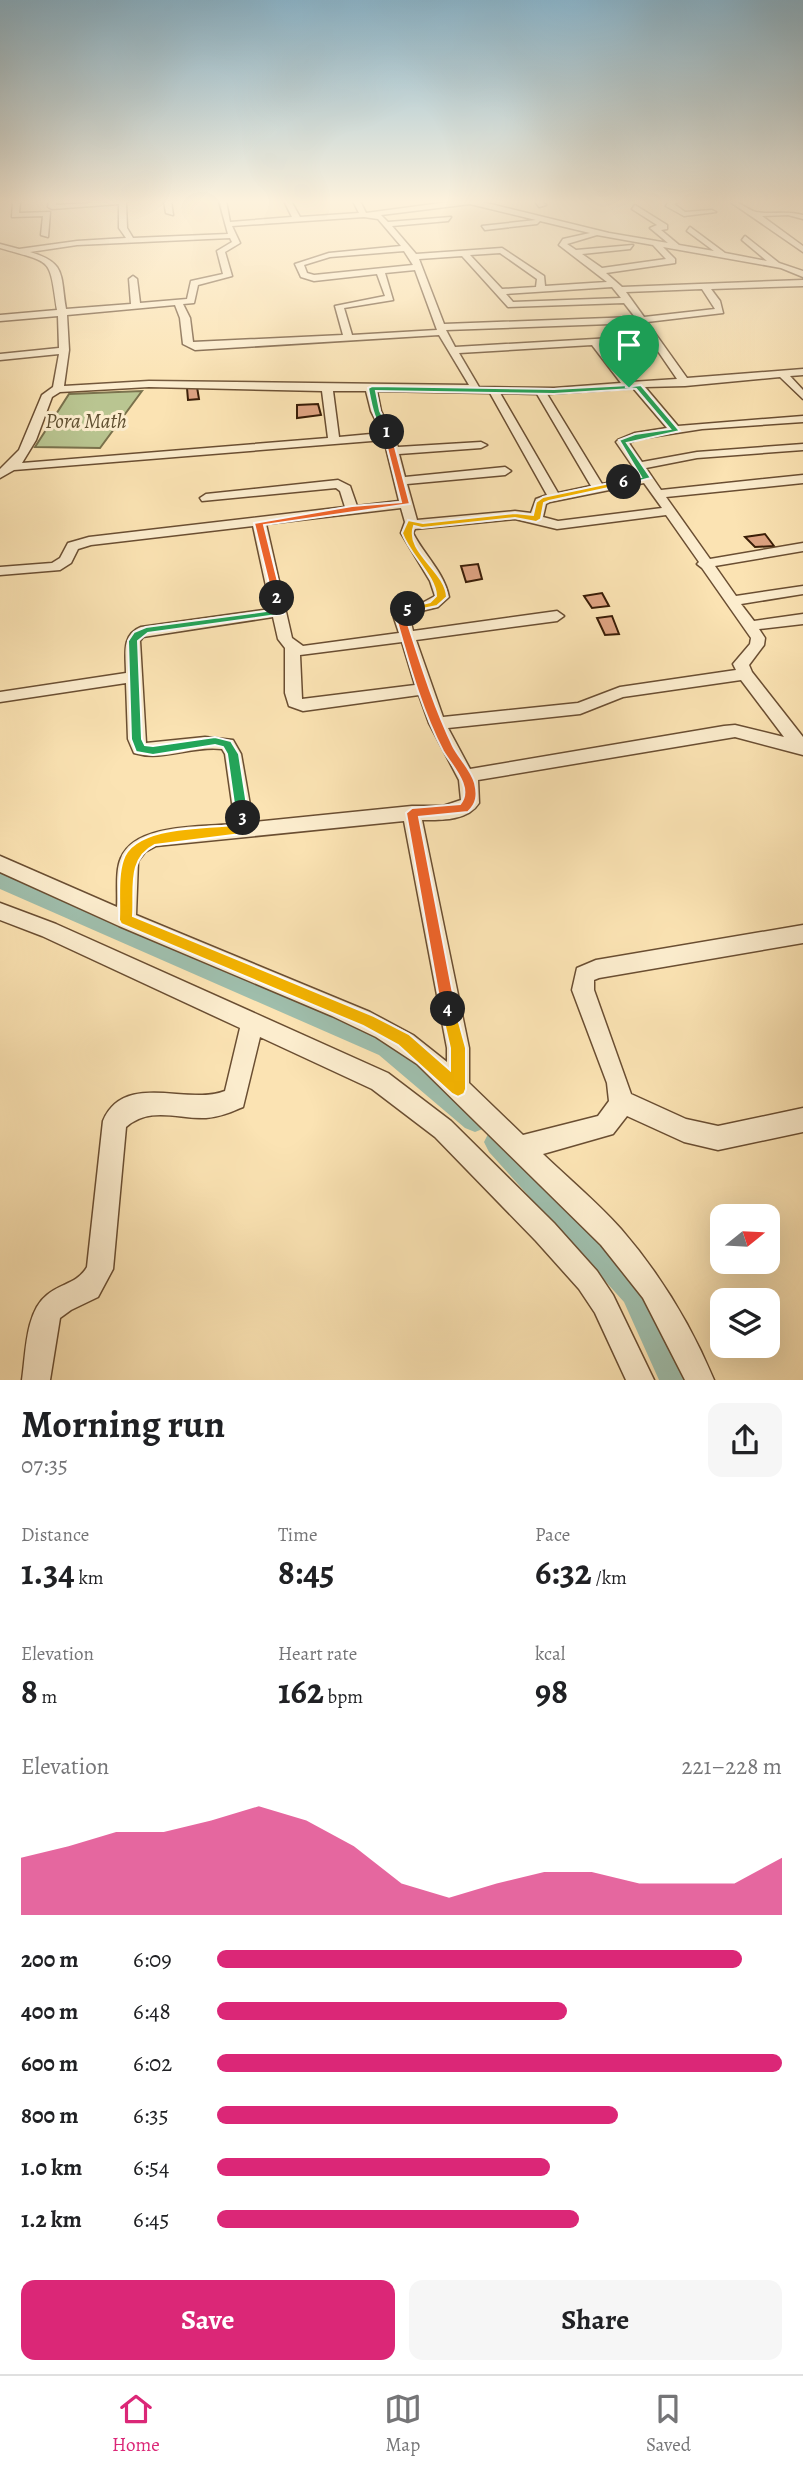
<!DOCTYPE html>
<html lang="en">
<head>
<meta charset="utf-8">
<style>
  :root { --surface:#fff; --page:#f6f6f6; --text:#202124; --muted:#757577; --line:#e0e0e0; --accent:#db2777 }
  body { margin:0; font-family:Alegreya,serif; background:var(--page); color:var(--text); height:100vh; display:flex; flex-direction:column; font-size:26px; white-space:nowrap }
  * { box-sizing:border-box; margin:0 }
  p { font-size:23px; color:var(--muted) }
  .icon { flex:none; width:38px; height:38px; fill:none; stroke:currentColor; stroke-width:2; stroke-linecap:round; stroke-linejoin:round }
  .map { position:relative; height:1380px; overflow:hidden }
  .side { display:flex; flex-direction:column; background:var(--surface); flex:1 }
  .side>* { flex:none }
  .needle { width:46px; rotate:72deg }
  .buttons { position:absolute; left:710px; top:1204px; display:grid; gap:14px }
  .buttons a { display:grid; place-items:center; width:70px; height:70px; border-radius:14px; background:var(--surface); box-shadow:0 7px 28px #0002; font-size:35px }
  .pin { position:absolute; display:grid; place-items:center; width:60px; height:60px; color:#fff; margin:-72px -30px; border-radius:50% 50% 50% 0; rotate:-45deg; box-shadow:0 0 7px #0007 }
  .pin .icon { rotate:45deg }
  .km { position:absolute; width:35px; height:35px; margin:-18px; border-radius:50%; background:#222; color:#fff; font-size:19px; line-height:35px; text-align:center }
  .round { display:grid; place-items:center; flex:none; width:74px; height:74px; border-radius:14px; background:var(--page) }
  .summary { display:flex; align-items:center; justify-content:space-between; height:119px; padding:0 21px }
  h1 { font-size:38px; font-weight:700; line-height:52px }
  .metrics { display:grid; grid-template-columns:repeat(3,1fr); gap:10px; height:119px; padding:7px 21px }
  .metrics div { display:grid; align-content:center }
  .metrics b { font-size:35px; font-weight:700 }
  .metrics small { font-size:19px; font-weight:400 }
  .metrics p { font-size:19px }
  .chart { height:196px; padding:14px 21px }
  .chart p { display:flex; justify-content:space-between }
  .chart svg { width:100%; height:126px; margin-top:7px; fill:var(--accent); opacity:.7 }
  .primary-button { display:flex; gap:14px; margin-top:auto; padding:14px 21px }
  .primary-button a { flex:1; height:80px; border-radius:14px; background:var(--accent); color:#fff; font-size:28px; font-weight:700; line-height:80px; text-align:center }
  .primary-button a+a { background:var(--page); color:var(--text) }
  ul { padding:0 21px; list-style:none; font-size:23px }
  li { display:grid; grid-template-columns:112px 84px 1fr; align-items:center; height:52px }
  li i { height:18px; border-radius:9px; background:var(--accent) }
  .tabs { display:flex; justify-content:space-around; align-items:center; height:98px; border-top:2px solid var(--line); background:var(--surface); font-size:19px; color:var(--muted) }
  .tabs a { display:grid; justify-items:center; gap:4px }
  .tabs .active { color:var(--accent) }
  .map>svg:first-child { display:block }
</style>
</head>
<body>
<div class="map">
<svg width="803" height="1380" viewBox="0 0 803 1380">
  <rect width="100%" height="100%" fill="#fbe3b3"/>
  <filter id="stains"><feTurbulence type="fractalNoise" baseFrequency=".00286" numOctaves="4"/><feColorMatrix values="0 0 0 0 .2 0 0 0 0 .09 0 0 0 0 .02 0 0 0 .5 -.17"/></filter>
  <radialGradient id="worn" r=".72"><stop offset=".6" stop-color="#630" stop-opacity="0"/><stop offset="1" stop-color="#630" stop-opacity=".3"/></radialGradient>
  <path fill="#b9c591" stroke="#79714c" stroke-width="2" d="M 142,391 L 100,448 L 35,447 L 69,394 Z"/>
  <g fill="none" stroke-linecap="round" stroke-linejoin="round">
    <path fill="#9fbeac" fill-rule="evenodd" d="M 0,869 L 399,1037 L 485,1108 L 489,1118 L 485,1128 L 475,1132 L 465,1128 L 379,1055 L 0,889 Z
      M 499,1127 L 509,1132 L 646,1280 L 694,1380 L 659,1380 L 624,1302 L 489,1152 L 484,1142 L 489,1132 Z"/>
  </g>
  <path fill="#dea382" stroke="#391d07" stroke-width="2" d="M 197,387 L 199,399 L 188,400 L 187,388 Z
    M 318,404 L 321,415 L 297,418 L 297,405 Z
    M 765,534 L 774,546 L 755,547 L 745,537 Z
    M 478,564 L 482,579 L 466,582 L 461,566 Z
    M 602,593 L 609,606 L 592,608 L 584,596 Z
    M 612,616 L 619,634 L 605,635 L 597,618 Z"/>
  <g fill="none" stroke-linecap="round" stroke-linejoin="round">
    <g stroke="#6a4e32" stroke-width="3">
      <path id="minor" d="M 13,201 L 20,201 L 19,213 L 50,212 L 48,237 L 41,235 L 43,216 L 12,217 Z
        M 49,201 L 56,201 L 56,205 L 128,201 L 126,203 L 127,228 L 133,238 L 228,234 L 219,201 L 226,201 L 230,222 L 292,217 L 284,201 L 291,201 L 300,217 L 359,213 L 353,201 L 360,201 L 366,213 L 456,201 L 478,201 L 609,233 L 668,243 L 650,228 L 657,225 L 632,209 L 635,205 L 667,225 L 667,229 L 661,230 L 679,245 L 714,251 L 687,231 L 690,227 L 725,253 L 767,261 L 742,240 L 745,236 L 779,263 L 803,271 L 803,277 L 781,268 L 663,247 L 675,259 L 675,263 L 606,273 L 622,287 L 803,280 L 803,286 L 711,289 L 720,301 L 723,313 L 647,322 L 687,378 L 803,369 L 803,375 L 790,376 L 803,390 L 803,399 L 780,377 L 685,386 L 645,387 L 678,426 L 803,416 L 803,422 L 702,429 L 638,439 L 629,443 L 642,462 L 697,452 L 803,444 L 803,450 L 697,458 L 646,468 L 661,490 L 803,475 L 803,483 L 666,497 L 710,559 L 803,543 L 803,551 L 715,566 L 736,596 L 803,586 L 803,594 L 741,604 L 754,621 L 803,614 L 803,624 L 759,629 L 765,638 L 764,645 L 749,665 L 752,672 L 803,737 L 803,755 L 735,737 L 478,780 L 479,803 C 468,821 441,820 422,820 L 469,1048 L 469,1083 L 523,1135 L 598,1116 L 609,1101 L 607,1083 L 572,990 L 577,968 L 596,960 L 803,925 L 803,943 L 599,978 L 594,980 L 594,990 L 631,1094 L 686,1119 L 718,1126 L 803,1108 L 803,1132 L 718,1150 L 684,1142 L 627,1116 L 613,1134 L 543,1154 C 568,1178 597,1202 621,1229 C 660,1274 691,1325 714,1380 L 685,1380 L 643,1298 L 601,1245 L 417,1064 L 376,1037 L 332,1016 L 119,926 L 0,872 L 0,856 L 117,907 C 118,892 115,871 121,858 C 135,823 203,827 235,824 L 225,754 L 222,749 C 192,745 163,762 134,753 L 128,739 L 126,683 L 0,702 L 0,692 L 126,673 C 126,654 121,635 141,627 L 271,609 L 253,526 L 91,545 L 78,549 L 71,563 L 60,570 L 0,575 L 0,567 L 52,563 L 60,558 L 68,543 L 89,537 L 345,507 L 340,491 L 336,488 L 202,501 L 200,498 L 206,494 L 338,480 L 350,486 L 357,506 L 399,501 L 384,440 L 14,470 L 0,478 L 0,469 L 19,450 L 42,395 L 53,387 L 59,354 L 0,360 L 0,354 L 59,348 L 58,316 L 0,321 L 0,315 L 57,310 C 49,255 53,264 0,248 L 0,244 L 19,249 L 77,241 L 126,238 L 119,228 L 119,204 L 52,209 L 48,207 ZM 470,204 L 536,220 L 482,226 L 485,230 L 537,224 L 540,221 L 590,233 L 563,239 L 559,245 L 607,282 L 545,286 L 544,276 L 502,248 L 416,254 L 392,226 L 448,221 L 451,217 L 388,222 L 381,215 ZM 364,217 L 378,219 L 401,246 L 329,253 L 295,264 L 301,277 L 314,281 L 377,274 L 385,296 L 335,306 L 343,335 L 193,342 L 190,318 L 183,304 L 194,303 L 198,285 L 232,276 L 225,252 L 240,243 L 232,226 ZM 597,235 L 653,245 L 666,259 L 602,268 L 582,254 L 630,249 L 633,245 L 576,250 L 567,244 ZM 230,238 L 232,242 L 217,251 L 223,274 L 191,281 L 187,299 L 140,303 L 137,279 L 133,276 L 129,279 L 131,304 L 66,309 C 60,275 67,263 30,252 L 77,245 ZM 404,251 L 413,265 L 314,275 L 307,273 L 304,265 L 330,257 ZM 500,253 L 537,279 L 536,287 L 502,289 L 470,255 ZM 462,256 L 508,307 L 624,303 L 635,317 L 444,324 L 419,259 ZM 415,270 L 437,330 L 352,335 L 344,308 L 393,300 L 385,273 ZM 612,287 L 621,298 L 513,302 L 506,294 ZM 702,289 L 715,309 L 644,317 L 626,292 ZM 175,305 L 180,318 L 183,344 L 195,350 L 439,335 L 469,385 L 149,381 L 64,386 L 69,350 L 67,315 ZM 638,323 L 647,336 L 455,347 L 446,330 ZM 651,341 L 677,379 L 631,382 L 601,344 ZM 592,345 L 621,383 L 554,388 L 479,387 L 459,353 ZM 149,387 L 322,391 L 328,438 L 22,463 L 36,440 L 52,397 L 60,392 ZM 633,388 L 667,428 L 635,433 L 618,440 L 616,442 L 640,477 L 602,484 L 547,394 ZM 333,391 L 366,391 L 371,411 L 382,433 L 339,437 ZM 377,391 L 490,393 L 547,495 L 536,499 L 531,513 L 515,511 L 417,520 L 407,484 L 505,475 L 511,471 L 505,467 L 405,477 L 399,454 L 481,448 L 487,445 L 481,442 L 398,447 L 381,411 ZM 500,393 L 537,394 L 591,486 L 558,493 ZM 644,483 L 662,508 L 558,521 L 543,517 L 546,504 L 550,502 ZM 401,508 L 405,522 L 401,533 L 430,581 L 435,596 L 424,602 L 397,609 L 394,618 L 399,633 L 303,646 L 292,638 L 266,524 ZM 666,515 L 699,562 L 697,564 L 702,568 L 751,638 L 750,644 L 733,664 L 736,670 L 620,687 L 578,703 L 443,717 L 416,640 L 557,621 L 564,616 L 557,611 L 413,631 L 409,614 L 438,607 L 449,597 C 444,572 424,555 413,533 L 415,529 L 515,519 L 557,529 ZM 273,617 L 278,639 L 285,648 L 285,693 L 289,706 L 303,711 L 419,695 L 429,723 L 459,780 L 461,800 L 443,806 L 412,806 L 253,822 L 241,754 L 233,740 L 205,737 L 146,743 L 140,641 L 143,637 ZM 402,642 L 415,685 L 302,699 L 300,655 ZM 741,680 L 784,737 L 735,725 L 724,726 L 470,769 L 448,728 L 580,714 L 623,697 ZM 404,821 L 447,1048 L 447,1062 L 413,1035 L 370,1012 L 136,915 L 138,861 L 145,852 L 156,846 Z
        M 164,201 L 171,201 L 173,215 L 166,213 Z
        M 535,201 L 542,201 L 546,205 L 539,207 Z
        M 669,201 L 680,201 L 674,204 L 685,212 L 712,210 L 716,212 L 684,216 L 666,206 Z
        M 729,201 C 741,201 745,209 756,212 C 771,215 786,210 803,215 L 803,219 L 788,215 L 762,216 L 803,246 L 803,252 Z
        M 0,903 L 56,924 L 388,1073 L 451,1121 L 554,1223 L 597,1271 L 613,1295 L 654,1380 L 626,1380 L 595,1313 L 579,1289 L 536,1241 L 435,1137 L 372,1089 L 260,1037 L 243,1107 C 231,1112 220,1117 206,1118 C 178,1119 150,1106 126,1127 L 113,1269 L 98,1297 L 71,1310 L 60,1318 L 50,1380 L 22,1380 C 26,1355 25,1312 47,1295 C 61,1283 77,1284 87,1267 L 103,1121 C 124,1071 188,1106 225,1091 L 240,1028 L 42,936 L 0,920 Z"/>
    </g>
    <use href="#minor" fill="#fcedce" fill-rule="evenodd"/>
  </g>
  <linearGradient id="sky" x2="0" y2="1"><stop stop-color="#8bb8d0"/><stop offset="0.51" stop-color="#fdf2dd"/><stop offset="1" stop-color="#fdf2dd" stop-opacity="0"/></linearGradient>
  <rect width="803" height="395" fill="url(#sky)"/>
  <path fill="#22a559" stroke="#fff" stroke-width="2" d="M 629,385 L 632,389 L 554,394 L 376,391 L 380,411 L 391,432 L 387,435 C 374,424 371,404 368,388 L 372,386 L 554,389 Z"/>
  <path fill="#f0652b" stroke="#fff" stroke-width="2" d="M 387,430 L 391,432 L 410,504 L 264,525 L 282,598 L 273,600 L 254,523 L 352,506 L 401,502 L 383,432 Z"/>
  <path fill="#22a559" stroke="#fff" stroke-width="2" d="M 277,594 L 282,598 L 284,614 L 148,633 L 138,641 L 142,739 L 145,745 L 153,746 L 215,737 L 231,741 L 239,754 L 249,818 L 243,823 L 236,818 L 227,754 L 223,747 L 215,745 L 153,755 L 136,752 L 131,739 L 128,641 L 134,632 L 146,627 L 274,610 L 272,598 Z"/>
  <path fill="#f5b400" stroke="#fff" stroke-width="2" d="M 243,813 L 249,818 L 249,833 L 155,845 C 127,859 135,889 133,916 L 374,1016 L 409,1034 L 450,1070 L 450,1048 L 441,1009 L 443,1004 L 448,1002 L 454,1004 L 466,1048 L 466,1089 L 464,1094 L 458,1097 L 452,1094 L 398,1045 L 363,1026 L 121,924 L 119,920 C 120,902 117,877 123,860 C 134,825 207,828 237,825 L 236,818 Z"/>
  <path fill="#f0652b" stroke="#fff" stroke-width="2" d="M 408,606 L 414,609 L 406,618 C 420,661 433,704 453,746 C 459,758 471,769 475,783 C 478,795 477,804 468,812 L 419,817 L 456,1009 L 454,1014 L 448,1016 L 443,1014 L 441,1009 L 406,813 L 412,808 L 460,804 C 474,788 451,765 443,751 C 421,709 409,663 396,618 L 398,610 Z"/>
  <path fill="#f5b400" stroke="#fff" stroke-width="2" d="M 624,480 L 628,482 L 627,484 L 549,501 L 544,503 L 541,519 L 536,522 L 515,518 L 422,528 L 414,526 C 405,552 446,571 447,597 L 437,606 L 408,612 L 403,609 L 430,602 L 436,596 C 436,577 409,554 402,533 L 408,520 L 423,523 L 515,513 L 533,515 L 536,502 L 543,497 Z"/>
  <path fill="#22a559" stroke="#fff" stroke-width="2" d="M 641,385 L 680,431 L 627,443 L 651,478 L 624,485 L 620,482 L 621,481 L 641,477 L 619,440 L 635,434 L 670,429 L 636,389 L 625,387 Z"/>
  <g text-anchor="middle" stroke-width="6" stroke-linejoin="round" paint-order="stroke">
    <g font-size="21" font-style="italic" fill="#5f4f30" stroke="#fcedce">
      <text x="86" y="428">Pora Math</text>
    </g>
  </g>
  <rect width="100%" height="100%" filter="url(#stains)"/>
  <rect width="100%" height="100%" fill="url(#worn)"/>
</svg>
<div class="buttons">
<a><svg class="needle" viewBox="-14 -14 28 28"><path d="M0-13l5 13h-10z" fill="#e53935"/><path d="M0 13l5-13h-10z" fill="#757577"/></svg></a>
<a><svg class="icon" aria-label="layers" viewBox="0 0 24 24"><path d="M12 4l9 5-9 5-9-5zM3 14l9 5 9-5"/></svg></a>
</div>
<div class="pin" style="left:629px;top:387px;background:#1e9e55"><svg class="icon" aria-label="arrive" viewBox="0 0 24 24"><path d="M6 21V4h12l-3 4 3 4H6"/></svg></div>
<b class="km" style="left:387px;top:432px">1</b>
<b class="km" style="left:277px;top:598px">2</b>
<b class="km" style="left:243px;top:818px">3</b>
<b class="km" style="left:448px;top:1009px">4</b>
<b class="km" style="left:408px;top:609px">5</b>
<b class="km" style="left:624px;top:482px">6</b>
</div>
<section class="side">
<div class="summary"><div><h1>Morning run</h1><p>07:35</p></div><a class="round"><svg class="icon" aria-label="share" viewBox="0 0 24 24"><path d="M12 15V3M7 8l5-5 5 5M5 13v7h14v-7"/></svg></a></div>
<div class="metrics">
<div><p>Distance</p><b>1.34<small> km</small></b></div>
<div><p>Time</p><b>8:45</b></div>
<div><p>Pace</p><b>6:32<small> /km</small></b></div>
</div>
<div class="metrics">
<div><p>Elevation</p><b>8<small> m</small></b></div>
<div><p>Heart rate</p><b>162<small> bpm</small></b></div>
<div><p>kcal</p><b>98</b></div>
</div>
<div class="chart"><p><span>Elevation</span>221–228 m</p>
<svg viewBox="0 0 160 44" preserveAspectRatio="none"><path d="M0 44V24L10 20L20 15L30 15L40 11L50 6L60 11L70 20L80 33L90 38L100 33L110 29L120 29L130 33L140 33L150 33L160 24V44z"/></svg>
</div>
<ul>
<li><b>200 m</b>6:09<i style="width:93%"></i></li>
<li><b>400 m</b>6:48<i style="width:62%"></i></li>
<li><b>600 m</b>6:02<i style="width:100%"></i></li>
<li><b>800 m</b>6:35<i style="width:71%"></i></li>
<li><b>1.0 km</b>6:54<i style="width:59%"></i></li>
<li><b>1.2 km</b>6:45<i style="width:64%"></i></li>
</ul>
<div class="primary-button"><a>Save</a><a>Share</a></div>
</section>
<nav class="tabs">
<a class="active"><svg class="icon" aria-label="home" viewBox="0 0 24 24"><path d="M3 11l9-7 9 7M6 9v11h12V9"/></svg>Home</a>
<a><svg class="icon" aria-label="map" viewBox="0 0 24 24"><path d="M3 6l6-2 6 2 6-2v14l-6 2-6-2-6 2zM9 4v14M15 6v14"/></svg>Map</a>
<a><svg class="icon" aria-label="saved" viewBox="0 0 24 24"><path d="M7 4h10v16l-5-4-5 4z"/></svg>Saved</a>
</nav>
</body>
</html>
